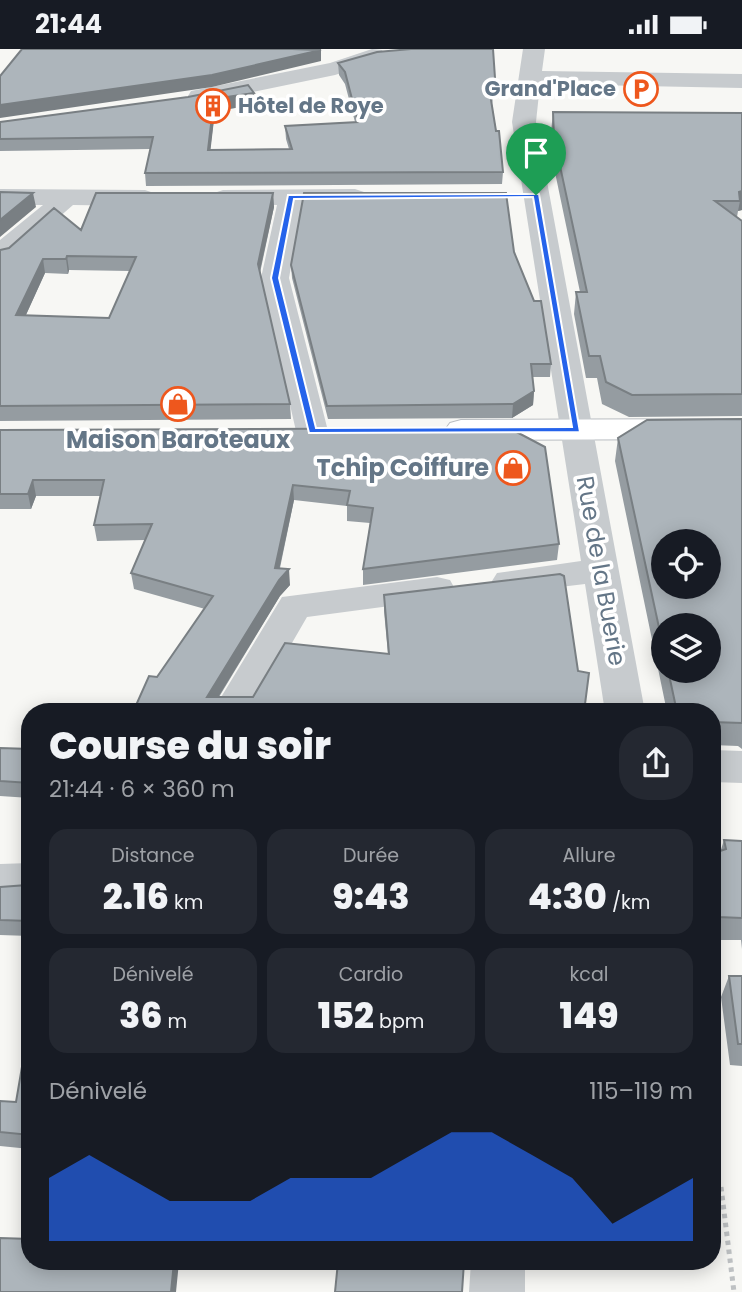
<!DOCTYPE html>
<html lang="fr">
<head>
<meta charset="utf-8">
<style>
  :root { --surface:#171b24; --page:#242831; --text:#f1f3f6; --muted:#9ea1a6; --accent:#2563eb }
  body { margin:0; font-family:Poppins,sans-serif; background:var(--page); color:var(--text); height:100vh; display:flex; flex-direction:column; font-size:26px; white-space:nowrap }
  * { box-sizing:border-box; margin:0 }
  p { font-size:23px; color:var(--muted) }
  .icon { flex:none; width:38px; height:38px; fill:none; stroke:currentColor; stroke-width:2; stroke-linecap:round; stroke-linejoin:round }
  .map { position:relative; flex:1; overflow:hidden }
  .side { position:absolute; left:21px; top:654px; width:700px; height:567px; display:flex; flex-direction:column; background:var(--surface); border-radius:28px; box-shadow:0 4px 18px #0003 }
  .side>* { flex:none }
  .tools { position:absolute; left:651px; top:480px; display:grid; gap:14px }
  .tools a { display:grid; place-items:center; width:70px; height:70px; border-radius:50%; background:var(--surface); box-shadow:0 4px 18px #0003; font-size:35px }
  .pin { position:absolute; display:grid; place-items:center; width:60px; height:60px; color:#fff; margin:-72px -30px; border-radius:50% 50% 50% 0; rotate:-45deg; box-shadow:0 0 7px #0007 }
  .pin .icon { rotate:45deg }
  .round { display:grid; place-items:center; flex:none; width:74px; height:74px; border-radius:28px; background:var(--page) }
  .head { display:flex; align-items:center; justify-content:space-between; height:119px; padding:0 28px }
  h1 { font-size:38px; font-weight:800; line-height:52px }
  .stats { display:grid; grid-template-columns:repeat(3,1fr); gap:10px; height:119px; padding:7px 28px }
  .stats div { display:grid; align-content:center; border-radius:18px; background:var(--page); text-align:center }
  .stats b { font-size:35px; font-weight:800 }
  .stats small { font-size:19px; font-weight:400 }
  .stats p { font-size:19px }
  .chart { height:196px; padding:14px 28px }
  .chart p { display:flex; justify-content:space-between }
  .chart svg { width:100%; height:126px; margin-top:7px; fill:var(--accent); opacity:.7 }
  .status { display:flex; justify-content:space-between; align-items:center; height:49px; padding:0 35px; background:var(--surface); direction:ltr }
  .status svg { height:19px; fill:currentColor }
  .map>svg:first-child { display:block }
</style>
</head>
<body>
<div class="status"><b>21:44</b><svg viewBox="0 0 49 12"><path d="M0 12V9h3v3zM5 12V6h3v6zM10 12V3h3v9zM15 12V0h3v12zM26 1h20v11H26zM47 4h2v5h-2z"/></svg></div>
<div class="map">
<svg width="742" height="1243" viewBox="0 0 742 1243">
  <rect width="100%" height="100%" fill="#f7f7f4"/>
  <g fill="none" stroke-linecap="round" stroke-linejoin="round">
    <g stroke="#babec2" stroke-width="2">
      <path id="major" d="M 742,370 L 742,390 L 461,391 L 450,388 L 445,381 L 450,374 L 461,371 Z"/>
    </g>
    <path stroke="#bec1c3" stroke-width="5" stroke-dasharray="4.5 4.5" stroke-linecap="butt" d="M 721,1138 L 734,1243"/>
    <path fill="#c7cbce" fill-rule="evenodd" d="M 372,0 L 382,1 L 385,6 L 382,11 L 335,26 L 199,54 L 188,47 L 191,42 L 330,14 Z
      M 523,0 L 545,0 L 542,22 L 742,25 L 742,39 L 540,35 L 536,73 L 645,663 L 605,663 L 585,535 L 510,544 L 497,540 L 492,532 L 497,524 L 581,512 L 512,73 Z
      M 0,140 L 145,141 L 154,144 L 158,149 L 154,154 L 145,157 L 73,156 L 10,211 L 0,213 L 0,191 L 43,156 L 0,156 Z
      M 355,140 L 364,143 L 368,148 L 364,153 L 302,156 L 289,229 L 328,382 L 323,389 L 312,392 L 301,389 L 296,382 L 261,229 L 277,156 L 214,154 L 210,149 L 214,144 L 223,141 Z
      M 437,528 L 450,531 L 455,540 L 450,549 L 307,568 L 252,663 L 212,663 L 282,548 Z
      M 712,701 L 742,702 L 742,734 L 712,733 Z
      M 30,814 L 30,850 L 0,851 L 0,815 Z
      M 471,1213 L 525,1213 L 525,1243 L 469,1243 Z"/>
    <use href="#major" fill="#fff" fill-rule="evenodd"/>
  </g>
  <path fill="#959ca1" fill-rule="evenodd" d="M 338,14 L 494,41 L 492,55 L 503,123 L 502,135 L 146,137 L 145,124 L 150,100 L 0,102 L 0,73 L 255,56 L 215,62 L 210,101 L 289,100 L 286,90 L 285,77 L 355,73 L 345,35 L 339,26 Z
    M 553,63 L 742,64 L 742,161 L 738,162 L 737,168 L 742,172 L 742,367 L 629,368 L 602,355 L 597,329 L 586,329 L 574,265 L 576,243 L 580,243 L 552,109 L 551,83 Z
    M 273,144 L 274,158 L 260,224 L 290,355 L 291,370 L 0,372 L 0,201 L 81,181 ZM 69,221 L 130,222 L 109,269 L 26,266 L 45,224 L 68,225 Z
    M 514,203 L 551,315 L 550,328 L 532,328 L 534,342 L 533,356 L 512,369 L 328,370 L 292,229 L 291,216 Z
    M 742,370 L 742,700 L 738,697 L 712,696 L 712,663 L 667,663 L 615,412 L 618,389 ZM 663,576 L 709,621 L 663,621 Z
    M 509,379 L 559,495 L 557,511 L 363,536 L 363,520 L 370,474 L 347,472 L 347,457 L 294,451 L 280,519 L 290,536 L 280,547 L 219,648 L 253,648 L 388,605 L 384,562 L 384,546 L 578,622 L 133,663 L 205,560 L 134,540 L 131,524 L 145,491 L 97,492 L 94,476 L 101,447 L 36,447 L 31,460 L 0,460 L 0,381 Z
    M 0,699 L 30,700 L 30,749 L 0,747 Z
    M 724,791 L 742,792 L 742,900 L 741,891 L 712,891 L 712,807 L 719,807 Z
    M 30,814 L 30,887 L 0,886 L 0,838 L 27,836 Z
    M 729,927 L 742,927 L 742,1017 L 730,1016 L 721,948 Z
    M 30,971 L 30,1100 L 0,1097 L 0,1052 L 16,1053 Z"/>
  <path fill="#797f83" d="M 321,1 L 321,12 L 212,38 L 0,69 L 0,56 Z
    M 254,44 L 255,56 L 215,62 L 209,114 L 208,101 L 214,50 Z
    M 742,142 L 742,161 L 738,162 L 740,152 L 739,143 Z
    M 33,144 L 36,158 L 0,188 L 0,171 Z
    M 273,144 L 274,158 L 258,230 L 258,215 Z
    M 67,207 L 69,221 L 68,225 L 66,210 Z
    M 43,210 L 45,224 L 19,281 L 16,266 Z
    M 534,342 L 533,356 L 512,369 L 513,355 Z
    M 33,431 L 36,447 L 31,460 L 28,445 Z
    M 293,436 L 294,451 L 276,535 L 275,519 Z
    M 289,520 L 290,536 L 280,547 L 209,663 L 207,648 L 279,531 Z
    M 174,1213 L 179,1213 L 176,1243 L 171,1243 Z"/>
  <path fill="#adb5bb" stroke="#797f83" stroke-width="2" fill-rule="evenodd" d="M 22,0 L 292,0 L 321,1 L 212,26 L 0,56 L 0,27 Z
    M 411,0 L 493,0 L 495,29 L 491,51 L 496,82 L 499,82 L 503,123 L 145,124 L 153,88 L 0,90 L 0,73 L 188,48 L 248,36 L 254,44 L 214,50 L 208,101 L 292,100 L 285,77 L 358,73 L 345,23 L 338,14 L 377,3 Z
    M 553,63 L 742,64 L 742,142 L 739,143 L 740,152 L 715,152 L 742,172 L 742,345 L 632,346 L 606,333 L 600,307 L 589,307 L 576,243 L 587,243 L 554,89 Z
    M 0,143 L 33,144 L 0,171 Z
    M 96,144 L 273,144 L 258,215 L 290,355 L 0,357 L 0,201 L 9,199 L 54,159 L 81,181 ZM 67,207 L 136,208 L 109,269 L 16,266 L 43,210 L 66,210 Z
    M 304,144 L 506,144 L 514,203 L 534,252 L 541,252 L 551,315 L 531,315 L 534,342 L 513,355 L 327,357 L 291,216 Z
    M 742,370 L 742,674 L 712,673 L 712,663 L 677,663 L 668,621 L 709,621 L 709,576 L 663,576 L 663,597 L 618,389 L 647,371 ZM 663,492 L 709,492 L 709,537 L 663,537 Z
    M 509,379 L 545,398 L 559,495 L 363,520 L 373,459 L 347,456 L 350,442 L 293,436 L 275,519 L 289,520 L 279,531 L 207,648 L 253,648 L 285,594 L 389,605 L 384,546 L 560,525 L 564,527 L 578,622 L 589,624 L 584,663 L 133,663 L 149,627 L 157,628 L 213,547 L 131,524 L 152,475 L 94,476 L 104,431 L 33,431 L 28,445 L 0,445 L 0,381 Z
    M 0,699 L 30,700 L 30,734 L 0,732 Z
    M 724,791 L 742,792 L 742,869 L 718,868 L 712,833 L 712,807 L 719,807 L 720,802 L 726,800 Z
    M 30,814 L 30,872 L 0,871 L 0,838 L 27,836 L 28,820 Z
    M 729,927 L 742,927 L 742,995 L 738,995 Z
    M 30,971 L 30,1086 L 0,1083 L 0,1052 L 16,1053 Z
    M 0,1189 L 30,1190 L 30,1213 L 174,1213 L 171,1243 L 0,1243 Z
    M 338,1213 L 464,1213 L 462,1243 L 335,1243 Z"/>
  <path fill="#2563eb" stroke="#fff" stroke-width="2" fill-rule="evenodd" d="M 539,145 L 580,383 L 309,384 L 271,229 L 288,146 ZM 533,148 L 572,378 L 316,379 L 279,229 L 294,150 Z"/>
  <defs>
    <g id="parking-ring" transform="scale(1.75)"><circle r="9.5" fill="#fff" stroke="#ee571d" stroke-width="1.5"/><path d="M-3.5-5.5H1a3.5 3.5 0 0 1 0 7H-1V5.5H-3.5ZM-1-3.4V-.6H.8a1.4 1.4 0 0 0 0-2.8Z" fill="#ee571d"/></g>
    <g id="building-ring" transform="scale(1.75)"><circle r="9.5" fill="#fff" stroke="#ee571d" stroke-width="1.5"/><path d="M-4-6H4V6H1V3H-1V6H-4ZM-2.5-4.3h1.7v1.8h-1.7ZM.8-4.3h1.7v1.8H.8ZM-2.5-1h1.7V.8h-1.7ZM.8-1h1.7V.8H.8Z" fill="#ee571d"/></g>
    <g id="shop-ring" transform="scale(1.75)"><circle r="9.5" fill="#fff" stroke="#ee571d" stroke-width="1.5"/><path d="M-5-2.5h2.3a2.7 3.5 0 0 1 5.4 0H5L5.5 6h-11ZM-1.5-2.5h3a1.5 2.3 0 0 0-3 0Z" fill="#ee571d"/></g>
  </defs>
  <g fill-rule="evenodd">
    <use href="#parking-ring" x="641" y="40"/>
    <use href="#building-ring" x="213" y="57"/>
    <use href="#shop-ring" x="178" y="355"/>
    <use href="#shop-ring" x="513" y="419"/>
  </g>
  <g text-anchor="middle" stroke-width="7" stroke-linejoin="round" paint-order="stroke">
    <g font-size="21" font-weight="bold" fill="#647687" stroke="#fff" text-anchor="end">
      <text x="616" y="47">Grand'Place</text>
      <text x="238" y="64" text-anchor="start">Hôtel de Roye</text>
    </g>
    <g font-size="24" font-weight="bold" fill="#647687" stroke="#fff">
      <text x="178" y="399">Maison Baroteaux</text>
      <text x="489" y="427" text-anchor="end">Tchip Coiffure</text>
    </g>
    <g font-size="24" fill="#647687" stroke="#fff">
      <text transform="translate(601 522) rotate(80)" y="8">Rue de la Buerie</text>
    </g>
  </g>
</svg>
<div class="tools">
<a><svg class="icon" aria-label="locate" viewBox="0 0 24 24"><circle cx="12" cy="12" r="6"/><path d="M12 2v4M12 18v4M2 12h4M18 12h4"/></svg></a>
<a><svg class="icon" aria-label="layers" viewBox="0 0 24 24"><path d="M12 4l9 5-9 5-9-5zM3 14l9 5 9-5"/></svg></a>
</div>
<div class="pin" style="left:536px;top:146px;background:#1e9e55"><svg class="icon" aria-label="arrive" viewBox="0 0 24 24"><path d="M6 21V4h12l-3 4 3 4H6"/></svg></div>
<section class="side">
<div class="head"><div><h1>Course du soir</h1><p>21:44 · 6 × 360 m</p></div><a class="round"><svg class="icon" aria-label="share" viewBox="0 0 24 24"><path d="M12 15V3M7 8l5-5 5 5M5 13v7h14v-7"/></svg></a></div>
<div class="stats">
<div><p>Distance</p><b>2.16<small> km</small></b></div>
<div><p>Durée</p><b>9:43</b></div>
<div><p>Allure</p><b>4:30<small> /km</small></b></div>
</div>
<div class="stats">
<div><p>Dénivelé</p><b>36<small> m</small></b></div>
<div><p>Cardio</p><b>152<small> bpm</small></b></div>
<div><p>kcal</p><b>149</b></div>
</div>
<div class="chart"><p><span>Dénivelé</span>115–119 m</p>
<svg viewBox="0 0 160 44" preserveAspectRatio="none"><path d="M0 44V22L10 14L20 22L30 30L40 30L50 30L60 22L70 22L80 22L90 14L100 6L110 6L120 14L130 22L140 38L150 30L160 22V44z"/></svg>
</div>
</section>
</div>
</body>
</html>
